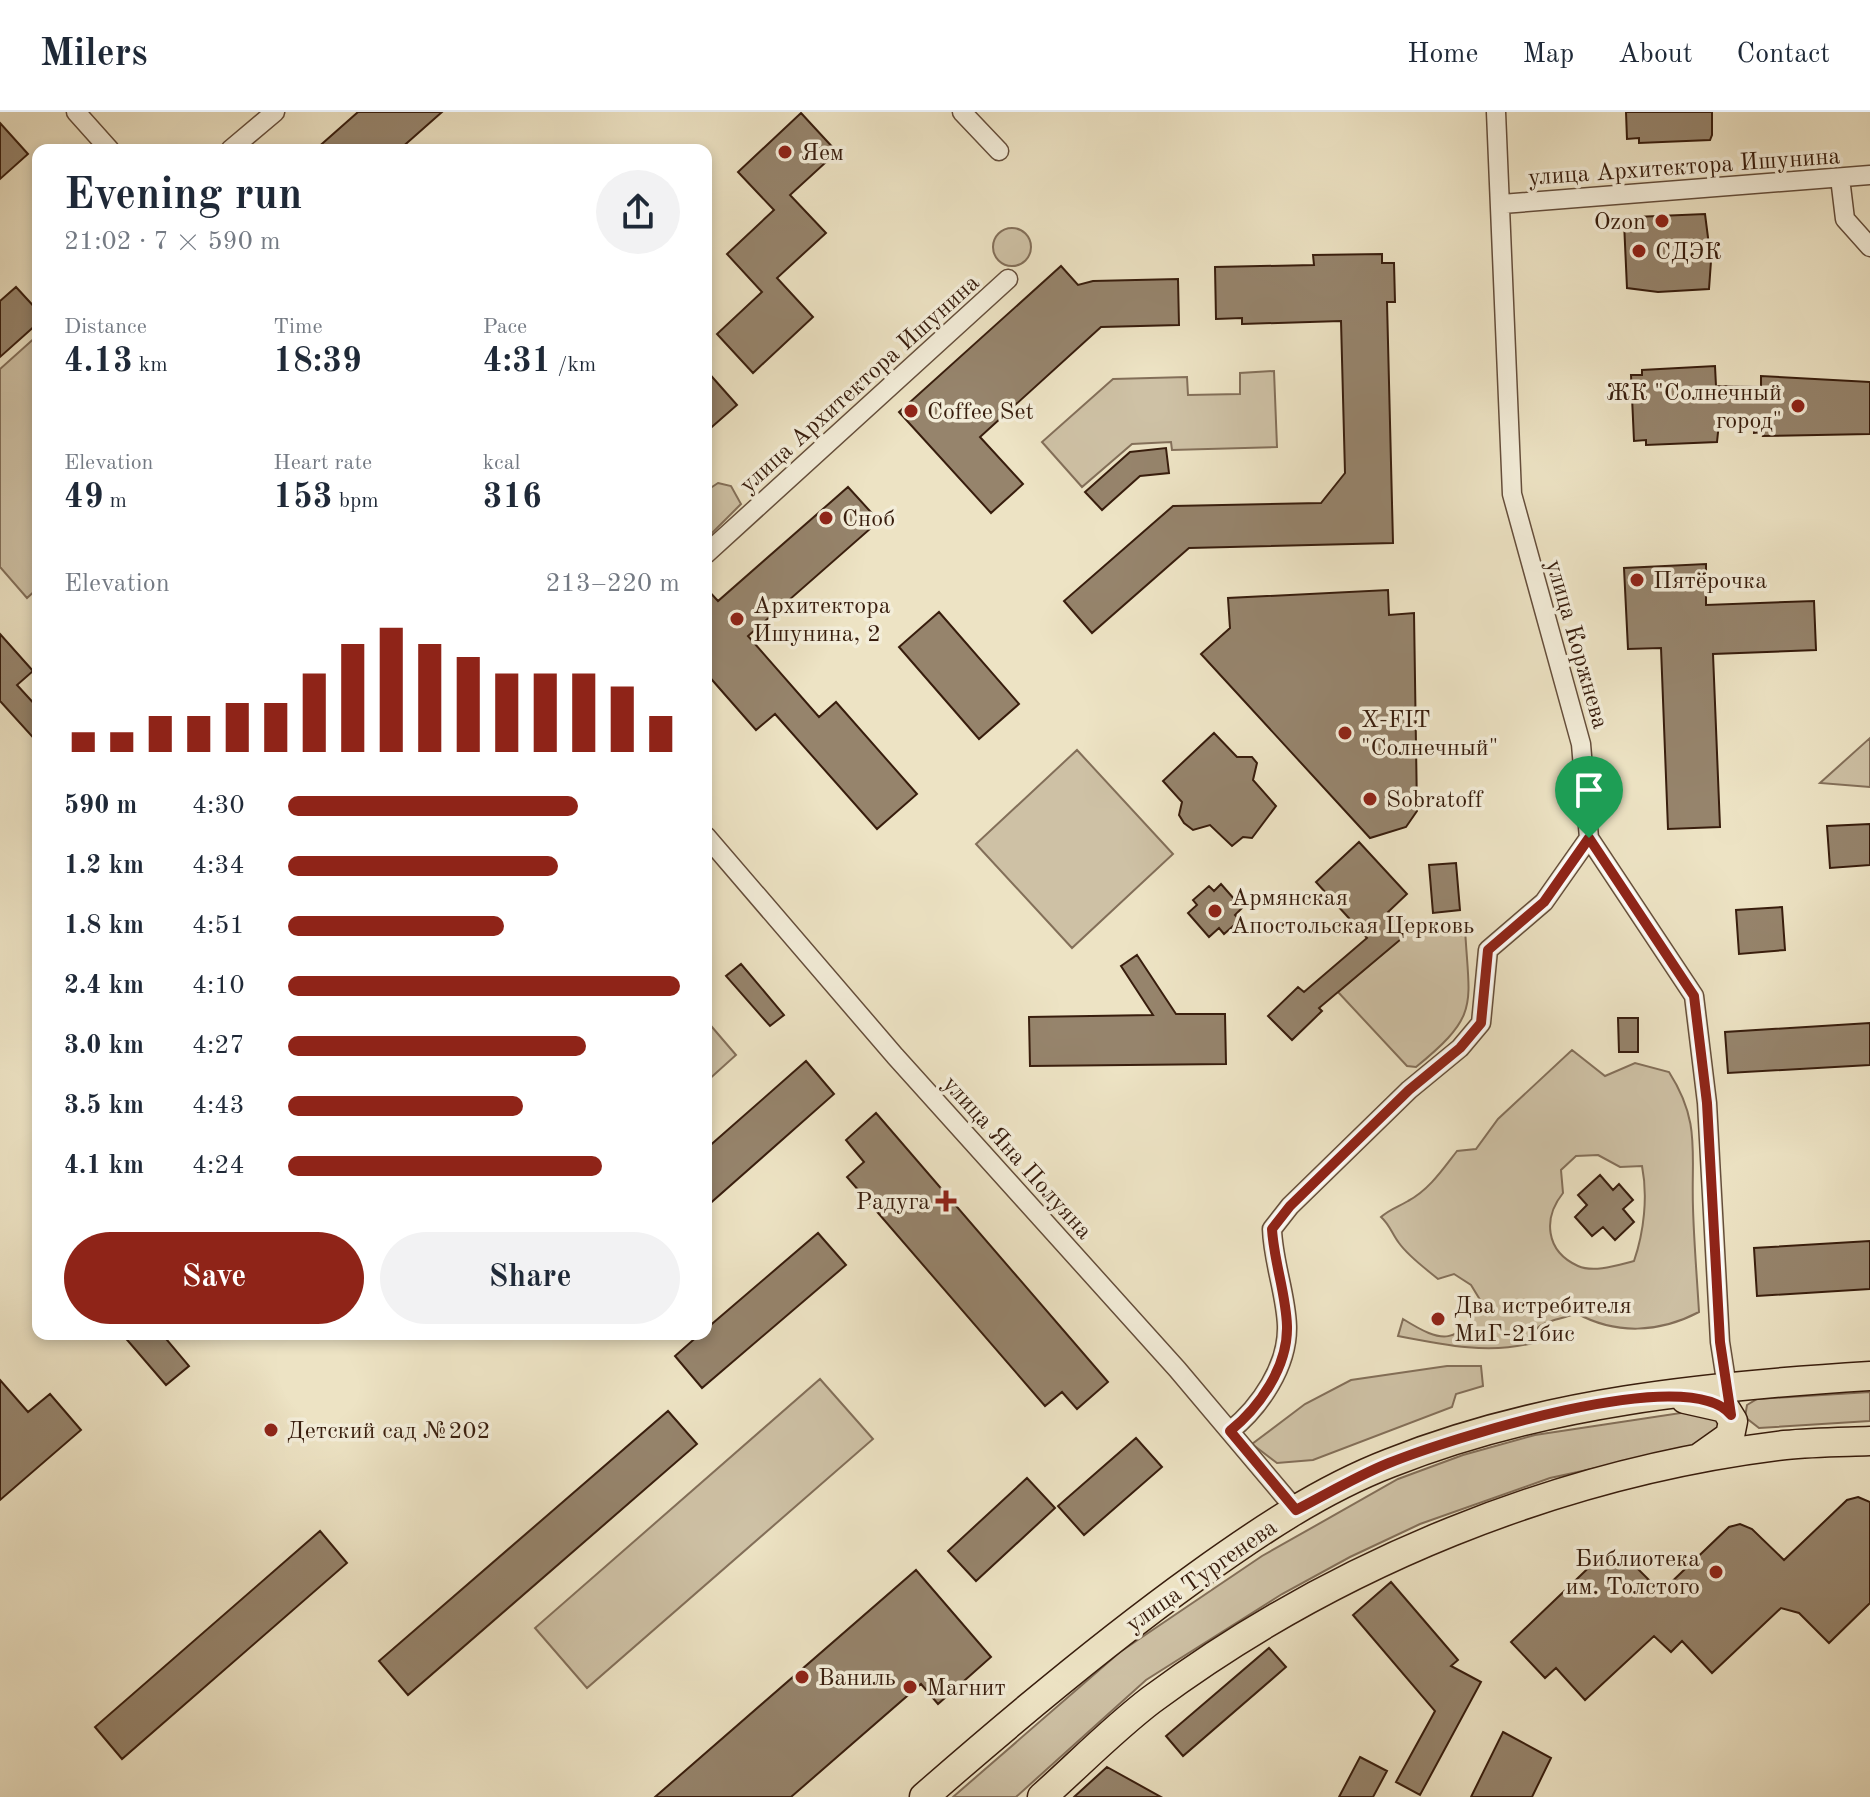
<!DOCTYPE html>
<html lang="en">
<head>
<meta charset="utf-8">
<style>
  :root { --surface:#fff; --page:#f2f2f3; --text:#1f2937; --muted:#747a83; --line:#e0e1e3; --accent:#8f2418 }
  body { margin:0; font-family:"Old Standard TT",serif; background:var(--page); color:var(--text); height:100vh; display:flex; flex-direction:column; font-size:30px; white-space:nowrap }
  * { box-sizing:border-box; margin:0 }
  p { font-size:26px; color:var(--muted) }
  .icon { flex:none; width:44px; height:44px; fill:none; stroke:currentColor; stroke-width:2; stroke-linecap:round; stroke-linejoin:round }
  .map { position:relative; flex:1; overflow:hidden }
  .details { position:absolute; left:32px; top:32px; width:680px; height:1196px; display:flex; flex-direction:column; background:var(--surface); border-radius:16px; box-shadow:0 4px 12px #0003 }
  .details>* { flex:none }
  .pin { position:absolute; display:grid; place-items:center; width:68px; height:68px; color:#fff; margin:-82px -34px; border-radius:50% 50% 50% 0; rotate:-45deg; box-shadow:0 0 8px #0007 }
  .pin .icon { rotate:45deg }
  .round { display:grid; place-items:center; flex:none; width:84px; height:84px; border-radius:42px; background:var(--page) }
  .overview { display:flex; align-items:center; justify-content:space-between; height:136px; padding:0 32px }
  h1 { font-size:44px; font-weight:800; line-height:60px }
  .figures { display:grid; grid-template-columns:repeat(3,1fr); gap:12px; height:136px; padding:8px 32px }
  .figures div { display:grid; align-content:center }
  .figures b { font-size:34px; font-weight:800 }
  .figures small { font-size:22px; font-weight:400 }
  .figures p { font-size:22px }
  .chart { height:224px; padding:16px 32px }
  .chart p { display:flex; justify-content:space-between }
  .chart svg { width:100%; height:144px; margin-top:8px; stroke:var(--accent); stroke-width:6 }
  .action { display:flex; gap:16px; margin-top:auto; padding:16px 32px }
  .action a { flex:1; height:92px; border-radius:48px; background:var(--accent); color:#fff; font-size:32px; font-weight:800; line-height:92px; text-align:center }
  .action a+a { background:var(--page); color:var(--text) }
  ul { padding:0 32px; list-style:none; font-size:26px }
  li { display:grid; grid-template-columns:128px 96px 1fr; align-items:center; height:60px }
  li i { height:20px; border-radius:10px; background:var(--accent) }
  header { display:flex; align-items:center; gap:48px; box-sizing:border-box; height:112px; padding:0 40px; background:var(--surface); border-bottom:2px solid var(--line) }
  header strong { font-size:38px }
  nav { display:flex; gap:44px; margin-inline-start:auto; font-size:28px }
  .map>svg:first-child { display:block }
</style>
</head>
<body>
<header>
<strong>Milers</strong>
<nav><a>Home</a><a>Map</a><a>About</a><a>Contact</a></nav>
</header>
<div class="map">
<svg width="1870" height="1685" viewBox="0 0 1870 1685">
  <rect width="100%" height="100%" fill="#ede3c4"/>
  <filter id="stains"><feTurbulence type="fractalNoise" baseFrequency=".0025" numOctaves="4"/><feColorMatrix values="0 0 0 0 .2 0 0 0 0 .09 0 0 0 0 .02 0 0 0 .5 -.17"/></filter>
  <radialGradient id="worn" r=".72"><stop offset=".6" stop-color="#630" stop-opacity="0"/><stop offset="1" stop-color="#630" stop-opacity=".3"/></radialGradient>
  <path fill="#cec1a5" stroke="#836f59" stroke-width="2" fill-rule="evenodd" d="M993 135a19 19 0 1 1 38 0a19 19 0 1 1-38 0Z
    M 38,223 L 38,476 L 27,486 L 0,455 L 0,257 Z
    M 1274,259 L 1277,335 L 1172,338 L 1171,330 L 1132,332 L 1082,375 L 1042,330 L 1113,267 L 1187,265 L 1188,283 L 1240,282 L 1240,261 Z
    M 718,371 L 731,374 L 741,392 L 706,427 L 706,379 Z
    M 1870,626 L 1870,675 L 1820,671 Z
    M 1077,638 L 1173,742 L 1072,836 L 976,732 Z
    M 1392,805 L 1426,814 L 1465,816 C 1469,894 1481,902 1416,955 L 1407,954 L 1338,880 L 1406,822 Z
    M 712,915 L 736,943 L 706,970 L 706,920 Z
    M 1572,938 L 1605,964 L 1635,951 L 1669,960 C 1701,1010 1691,1040 1693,1096 C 1694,1131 1697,1166 1699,1200 C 1659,1221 1616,1223 1576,1201 C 1562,1208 1546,1207 1535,1218 L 1536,1230 C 1492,1243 1443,1233 1398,1224 L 1403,1207 C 1443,1232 1457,1233 1482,1191 L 1471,1173 L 1454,1162 L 1438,1167 C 1425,1156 1409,1145 1399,1131 C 1392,1122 1390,1113 1381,1105 C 1390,1097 1398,1095 1408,1089 C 1429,1078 1443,1057 1457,1039 L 1476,1037 L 1498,1007 ZM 1598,1043 L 1620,1055 L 1642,1054 C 1648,1084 1644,1120 1634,1149 C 1618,1153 1594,1161 1578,1154 C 1545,1139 1543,1106 1563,1081 L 1561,1058 L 1576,1044 Z
    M 1447,1254 L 1481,1254 L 1483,1274 L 1456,1282 L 1452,1295 L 1313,1348 L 1277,1351 L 1252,1332 L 1305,1292 L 1351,1268 Z
    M 820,1267 L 873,1327 L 587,1576 L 535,1516 Z
    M 1870,1280 L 1870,1309 L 1759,1316 L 1745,1305 L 1747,1293 L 1757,1287 Z
    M 1707,1297 L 1723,1309 L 1712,1331 L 1550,1366 L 1420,1412 L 1350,1445 L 1282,1482 L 1146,1568 L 1016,1685 L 953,1685 L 1120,1540 L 1262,1444 L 1398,1367 L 1463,1343 L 1535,1323 Z"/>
  <path fill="#96846c" stroke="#381d0d" stroke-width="2" d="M 358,0 L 442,0 L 399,38 L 315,38 Z
    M 1626,0 L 1712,0 L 1712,23 L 1710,28 L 1639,31 L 1639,26 L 1627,27 Z
    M 801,1 L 837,40 L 790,83 L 826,121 L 777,166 L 813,205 L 753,261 L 717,222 L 762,180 L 727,142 L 774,98 L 738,60 Z
    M 0,11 L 28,42 L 0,67 Z
    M 1705,102 L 1711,149 L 1709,177 L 1658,180 L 1627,176 L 1624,110 L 1635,110 L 1635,105 Z
    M 1382,142 L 1382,151 L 1394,151 L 1395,190 L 1387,190 L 1393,431 L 1189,436 L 1092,521 L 1064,489 L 1173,394 L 1321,391 L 1345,361 L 1341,209 L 1242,212 L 1242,206 L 1216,207 L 1215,155 L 1314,153 L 1313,143 Z
    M 1061,154 L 1078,173 L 1093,169 L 1178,167 L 1179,213 L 1101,215 L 980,325 L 1023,372 L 991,401 L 899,300 Z
    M 16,175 L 38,199 L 38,211 L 0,245 L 0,189 Z
    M 1715,254 L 1716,274 L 1761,275 L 1761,264 L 1870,270 L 1870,322 L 1763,324 L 1764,320 L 1754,321 L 1754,311 L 1719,311 L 1717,330 L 1646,333 L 1646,328 L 1634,329 L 1631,263 L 1642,263 L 1642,258 Z
    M 706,258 L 737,293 L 706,320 Z
    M 1166,336 L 1169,361 L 1140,364 L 1102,398 L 1085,380 L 1130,340 Z
    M 848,375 L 879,409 L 748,524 L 819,605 L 836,590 L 917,682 L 877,717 L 775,602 L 756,618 L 706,561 L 706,476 L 718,489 Z
    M 1706,452 L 1706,493 L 1814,489 L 1816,538 L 1713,542 L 1720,715 L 1668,717 L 1661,536 L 1628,537 L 1624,456 Z
    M 1388,478 L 1389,503 L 1414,501 L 1417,699 L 1406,715 L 1370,726 L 1201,542 L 1230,516 L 1228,486 Z
    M 939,500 L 1019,592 L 979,627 L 899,535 Z
    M 0,522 L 33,559 L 17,573 L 38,596 L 38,631 L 0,589 Z
    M 1214,621 L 1237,645 L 1252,645 L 1257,651 L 1253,668 L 1276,694 L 1252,726 L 1243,725 L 1232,734 L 1210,713 L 1193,718 L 1184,711 L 1179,703 L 1182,690 L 1163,669 Z
    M 1870,712 L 1870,753 L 1830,756 L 1827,714 Z
    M 1359,730 L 1407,782 L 1388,800 L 1407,822 L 1319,896 L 1322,899 L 1292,928 L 1268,904 L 1298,875 L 1304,880 L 1367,826 L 1316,770 Z
    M 1456,751 L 1460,798 L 1433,801 L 1429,753 Z
    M 1221,772 L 1242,796 L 1235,803 L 1240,808 L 1224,822 L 1219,816 L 1209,825 L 1188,801 L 1197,793 L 1193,788 L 1209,774 L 1214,779 Z
    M 1782,795 L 1785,838 L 1739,842 L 1736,798 Z
    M 1137,843 L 1176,902 L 1225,902 L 1226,952 L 1030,954 L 1029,905 L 1153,903 L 1121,854 Z
    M 741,852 L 784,903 L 770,914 L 726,864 Z
    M 1618,906 L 1638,906 L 1638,940 L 1619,940 Z
    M 1870,911 L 1870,953 L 1728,961 L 1725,920 Z
    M 806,949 L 834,982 L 706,1095 L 706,1037 Z
    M 876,1001 L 1108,1270 L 1077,1297 L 1062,1280 L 1045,1294 L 847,1065 L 864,1050 L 846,1028 Z
    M 1600,1063 L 1613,1078 L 1619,1072 L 1633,1088 L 1623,1097 L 1634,1110 L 1615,1128 L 1603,1115 L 1592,1124 L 1575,1105 L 1587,1093 L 1578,1083 Z
    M 818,1121 L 846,1153 L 702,1276 L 675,1244 L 700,1222 L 706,1222 L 706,1217 Z
    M 1870,1129 L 1870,1177 L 1757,1184 L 1754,1136 Z
    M 122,1222 L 162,1222 L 189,1254 L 166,1273 Z
    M 0,1268 L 28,1300 L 50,1282 L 81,1318 L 0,1388 Z
    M 668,1299 L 697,1332 L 408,1583 L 379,1549 Z
    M 1136,1326 L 1162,1355 L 1084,1423 L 1058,1394 Z
    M 1027,1366 L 1055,1396 L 976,1469 L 948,1439 Z
    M 1858,1385 L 1870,1390 L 1870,1491 L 1829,1531 L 1799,1501 L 1781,1496 L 1712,1561 L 1682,1529 L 1671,1540 L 1654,1524 L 1585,1588 L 1556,1556 L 1545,1566 L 1511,1530 L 1603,1442 L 1614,1439 L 1625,1444 L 1661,1480 L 1729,1415 L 1740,1412 L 1752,1417 L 1784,1448 L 1847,1388 Z
    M 320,1419 L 347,1451 L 122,1647 L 95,1615 Z
    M 916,1458 L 991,1545 L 938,1592 L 921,1572 L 791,1685 L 655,1685 Z
    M 1391,1470 L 1458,1548 L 1451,1554 L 1481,1570 L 1420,1683 L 1396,1670 L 1435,1599 L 1353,1503 Z
    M 1269,1536 L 1286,1555 L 1183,1644 L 1166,1624 Z
    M 1503,1620 L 1551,1646 L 1532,1685 L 1471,1685 Z
    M 1360,1645 L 1387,1659 L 1373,1685 L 1339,1685 Z
    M 1107,1655 L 1161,1685 L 1074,1685 Z"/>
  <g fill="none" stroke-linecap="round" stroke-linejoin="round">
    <g stroke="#654e3b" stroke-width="21">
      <path id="street" d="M 76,0 L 110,38
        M 962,0 L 999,39
        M 230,38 L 275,0
        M 1840,66 L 1845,107 L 1870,135
        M 1502,92 L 1870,63
        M 706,442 L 1008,167
        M 706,724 L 895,944 L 1177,1257 L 1296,1398
        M 1589,726 L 1694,884 L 1707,991 L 1720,1230 L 1727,1275
        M 1230,1319 C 1260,1295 1288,1254 1287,1214 C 1286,1182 1273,1150 1272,1117 L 1290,1094 L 1409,978 L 1460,936 L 1481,911 L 1488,838 L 1544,790 L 1589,726 L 1581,632 L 1512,382 L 1496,0"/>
    </g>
    <g stroke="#381d0d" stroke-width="31">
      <path id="primary" d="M 1685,1287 L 1725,1296 L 1733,1309 L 1730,1324 L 1699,1346
        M 924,1685 C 1013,1607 1101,1533 1197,1464 C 1257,1421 1320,1378 1390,1351 C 1543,1290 1707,1274 1870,1264
        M 1042,1685 C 1078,1653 1113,1617 1151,1588 C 1334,1452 1559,1360 1785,1333 C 1813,1330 1842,1330 1870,1329"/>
    </g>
    <use href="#street" stroke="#f3edd9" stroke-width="18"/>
    <use href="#primary" stroke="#ede3c4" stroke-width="28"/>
  </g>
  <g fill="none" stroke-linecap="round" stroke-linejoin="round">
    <g stroke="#fff" stroke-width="16">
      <path id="route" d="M 1589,726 L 1694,884 L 1707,991 L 1720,1230 L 1731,1303 C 1689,1249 1446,1328 1389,1351 C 1357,1364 1327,1382 1296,1398 L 1230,1319 C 1260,1295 1288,1254 1287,1214 C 1286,1182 1274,1150 1272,1117 L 1290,1094 L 1409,978 L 1460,936 L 1481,911 L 1488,838 L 1544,790 Z"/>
    </g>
    <use href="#route" stroke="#8f2418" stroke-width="10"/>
  </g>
  <g fill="#8f2418" stroke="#f3edd9" stroke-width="3">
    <circle cx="785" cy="40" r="8"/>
    <circle cx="1662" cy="109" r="8"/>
    <circle cx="1639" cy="139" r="8"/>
    <circle cx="1798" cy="294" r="8"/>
    <circle cx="911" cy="299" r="8"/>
    <circle cx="826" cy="406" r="8"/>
    <circle cx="1637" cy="468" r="8"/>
    <circle cx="737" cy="507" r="8"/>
    <circle cx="1345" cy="621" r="8"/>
    <circle cx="1370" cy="687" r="8"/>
    <circle cx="1215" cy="799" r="8"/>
    <path d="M942 1077h8v8h8v8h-8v8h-8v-8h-8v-8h8z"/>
    <circle cx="1438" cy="1207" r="8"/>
    <circle cx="271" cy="1318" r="8"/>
    <circle cx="1716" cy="1460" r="8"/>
    <circle cx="802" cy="1565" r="8"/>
    <circle cx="910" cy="1575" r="8"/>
  </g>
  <g text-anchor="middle" stroke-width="7" stroke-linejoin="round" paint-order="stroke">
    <g font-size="24" fill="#381d0d" stroke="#f3edd9" text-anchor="start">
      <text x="801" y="48">Яем</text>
      <text x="1646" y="117" text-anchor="end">Ozon</text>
      <text x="1655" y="147">СДЭК</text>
      <text x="1782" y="288" text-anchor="end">ЖК "Солнечный<tspan x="1782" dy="28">город"</tspan></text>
      <text x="927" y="307">Coffee Set</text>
      <text x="842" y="414">Сноб</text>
      <text x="1653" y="476">Пятёрочка</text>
      <text x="753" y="501">Архитектора<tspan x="753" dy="28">Ишунина, 2</tspan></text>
      <text x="1361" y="615">X-FIT<tspan x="1361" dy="28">"Солнечный"</tspan></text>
      <text x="1386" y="695">Sobratoff</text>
      <text x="1231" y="793">Армянская<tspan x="1231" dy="28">Апостольская Церковь</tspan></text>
      <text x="930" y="1097" text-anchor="end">Радуга</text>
      <text x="1454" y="1201">Два истребителя<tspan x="1454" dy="28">МиГ-21бис</tspan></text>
      <text x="287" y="1326">Детский сад №202</text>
      <text x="1700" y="1454" text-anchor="end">Библиотека<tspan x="1700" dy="28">им. Толстого</tspan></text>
      <text x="818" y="1573">Ваниль</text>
      <text x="926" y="1583">Магнит</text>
    </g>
    <g font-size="24" fill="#381d0d" stroke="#f3edd9">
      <text transform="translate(1684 54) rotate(-4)" y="8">улица Архитектора Ишунина</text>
      <text transform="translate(859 271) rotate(-42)" y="8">улица Архитектора Ишунина</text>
      <text transform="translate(1578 532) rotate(74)" y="8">улица Коржнева</text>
      <text transform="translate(1018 1045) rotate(48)" y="8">улица Яна Полуяна</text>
      <text transform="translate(1201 1463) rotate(-35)" y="8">улица Тургенева</text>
    </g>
  </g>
  <rect width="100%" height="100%" filter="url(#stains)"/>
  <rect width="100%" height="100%" fill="url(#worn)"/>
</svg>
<div class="pin" style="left:1589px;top:726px;background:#1e9e55"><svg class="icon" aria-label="arrive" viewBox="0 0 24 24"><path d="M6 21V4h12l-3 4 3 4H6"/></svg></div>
<section class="details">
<div class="overview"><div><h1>Evening run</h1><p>21:02 · 7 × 590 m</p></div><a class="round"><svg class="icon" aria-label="share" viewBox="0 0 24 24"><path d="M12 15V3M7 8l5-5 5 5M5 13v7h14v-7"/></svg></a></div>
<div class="figures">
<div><p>Distance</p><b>4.13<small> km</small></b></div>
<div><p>Time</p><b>18:39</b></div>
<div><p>Pace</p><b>4:31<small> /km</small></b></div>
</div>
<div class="figures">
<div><p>Elevation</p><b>49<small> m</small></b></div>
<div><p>Heart rate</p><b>153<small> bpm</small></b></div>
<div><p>kcal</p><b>316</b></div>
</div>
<div class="chart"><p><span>Elevation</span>213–220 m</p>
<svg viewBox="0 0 160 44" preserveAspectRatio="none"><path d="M5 44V38M15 44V38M25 44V33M35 44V33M45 44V29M55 44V29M65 44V20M75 44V11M85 44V6M95 44V11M105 44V15M115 44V20M125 44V20M135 44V20M145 44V24M155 44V33"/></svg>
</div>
<ul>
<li><b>590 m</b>4:30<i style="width:74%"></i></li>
<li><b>1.2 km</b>4:34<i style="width:69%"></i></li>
<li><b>1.8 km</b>4:51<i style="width:55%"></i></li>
<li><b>2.4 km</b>4:10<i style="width:100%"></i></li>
<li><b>3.0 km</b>4:27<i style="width:76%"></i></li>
<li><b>3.5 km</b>4:43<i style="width:60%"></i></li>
<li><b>4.1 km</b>4:24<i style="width:80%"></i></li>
</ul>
<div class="action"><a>Save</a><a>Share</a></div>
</section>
</div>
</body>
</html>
